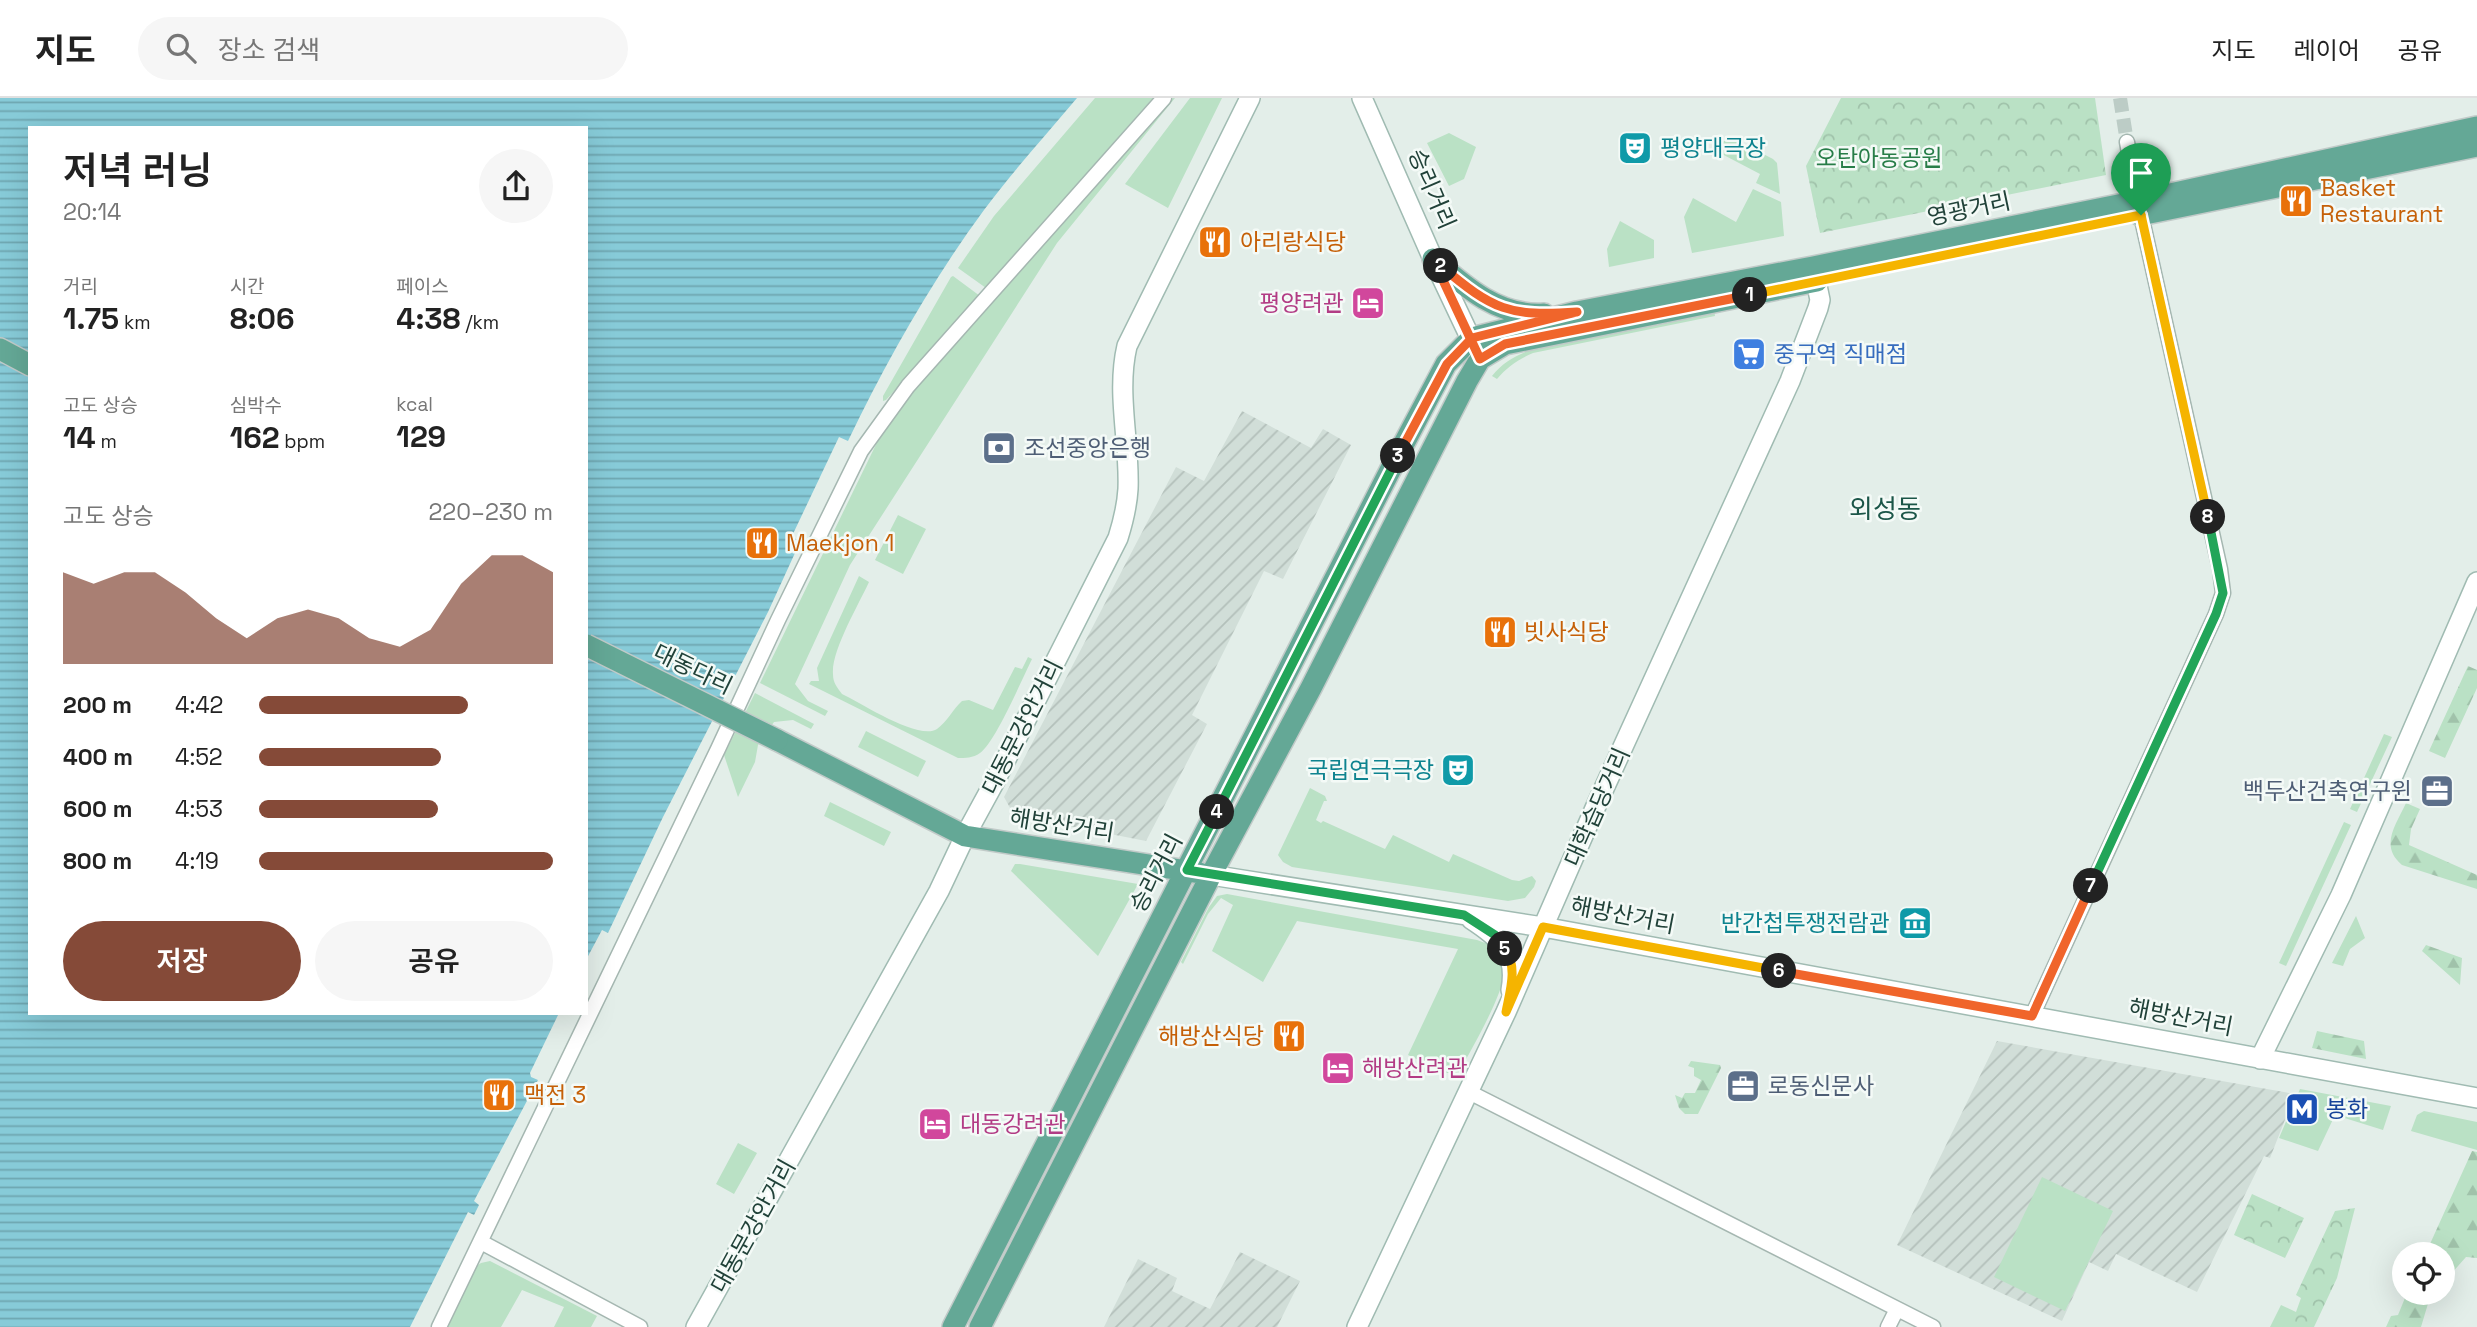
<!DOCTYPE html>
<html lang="ko">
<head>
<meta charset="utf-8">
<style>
  :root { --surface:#fff; --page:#f6f6f6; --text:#222; --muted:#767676; --line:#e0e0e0; --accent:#854a38 }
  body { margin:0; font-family:"Space Grotesk","Noto Sans KR",sans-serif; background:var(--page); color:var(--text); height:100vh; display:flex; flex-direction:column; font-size:26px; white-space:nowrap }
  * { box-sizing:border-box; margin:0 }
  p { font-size:23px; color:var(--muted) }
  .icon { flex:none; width:38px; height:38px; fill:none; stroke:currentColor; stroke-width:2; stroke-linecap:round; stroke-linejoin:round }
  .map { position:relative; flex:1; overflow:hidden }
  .details { position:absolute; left:28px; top:28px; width:560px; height:889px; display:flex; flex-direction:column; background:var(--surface); border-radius:0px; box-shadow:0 7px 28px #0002 }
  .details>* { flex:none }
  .fabs { position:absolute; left:2392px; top:1144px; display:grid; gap:14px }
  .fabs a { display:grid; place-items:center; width:63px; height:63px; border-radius:50%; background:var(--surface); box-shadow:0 7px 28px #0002; font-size:35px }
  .pin { position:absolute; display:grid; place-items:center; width:60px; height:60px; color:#fff; margin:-72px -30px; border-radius:50% 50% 50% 0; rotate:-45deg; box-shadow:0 0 7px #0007 }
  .pin .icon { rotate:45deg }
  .km { position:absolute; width:35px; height:35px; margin:-18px; border-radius:50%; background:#222; color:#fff; font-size:19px; line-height:35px; text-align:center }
  .round { display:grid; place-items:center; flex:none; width:74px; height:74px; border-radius:37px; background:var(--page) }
  .summary { display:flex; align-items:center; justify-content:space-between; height:119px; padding:0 35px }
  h1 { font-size:38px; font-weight:600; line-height:52px }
  .stats { display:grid; grid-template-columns:repeat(3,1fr); gap:10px; height:119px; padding:7px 35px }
  .stats div { display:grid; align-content:center }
  .stats b { font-size:30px; font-weight:600 }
  .stats small { font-size:19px; font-weight:400 }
  .stats p { font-size:19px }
  .chart { height:196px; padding:14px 35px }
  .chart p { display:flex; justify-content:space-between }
  .chart svg { width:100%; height:126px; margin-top:7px; fill:var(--accent); opacity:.7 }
  .cta { display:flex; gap:14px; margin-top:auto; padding:14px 35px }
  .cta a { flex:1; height:80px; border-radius:42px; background:var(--accent); color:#fff; font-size:28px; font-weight:600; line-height:80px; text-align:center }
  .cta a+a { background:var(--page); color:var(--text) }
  ul { padding:0 35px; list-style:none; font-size:23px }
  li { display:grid; grid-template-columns:112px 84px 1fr; align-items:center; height:52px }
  li i { height:18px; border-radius:9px; background:var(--accent) }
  header { display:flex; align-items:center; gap:42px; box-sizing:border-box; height:98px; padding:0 35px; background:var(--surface); border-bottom:2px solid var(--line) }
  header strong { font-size:33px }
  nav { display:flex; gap:38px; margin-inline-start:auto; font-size:24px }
  .search { width:490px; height:63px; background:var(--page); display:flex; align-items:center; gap:18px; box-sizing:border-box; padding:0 24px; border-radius:38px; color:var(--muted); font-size:26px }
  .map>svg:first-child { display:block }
</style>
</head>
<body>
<header>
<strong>지도</strong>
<div class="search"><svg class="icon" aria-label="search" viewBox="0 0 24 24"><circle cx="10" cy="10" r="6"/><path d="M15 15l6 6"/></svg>장소 검색</div>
<nav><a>지도</a><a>레이어</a><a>공유</a></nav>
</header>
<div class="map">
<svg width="2477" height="1229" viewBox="0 0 2477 1229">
  <defs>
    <pattern id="industrial-furrows" width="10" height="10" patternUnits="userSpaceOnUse" patternTransform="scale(1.75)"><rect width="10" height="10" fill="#d1ded8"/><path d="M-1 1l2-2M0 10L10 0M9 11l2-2" fill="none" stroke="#b3c0ba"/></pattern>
    <pattern id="forest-firs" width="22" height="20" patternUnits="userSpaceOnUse" patternTransform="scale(1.75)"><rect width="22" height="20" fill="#bae1c5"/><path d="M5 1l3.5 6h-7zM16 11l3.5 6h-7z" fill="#a0c2aa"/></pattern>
    <pattern id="park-crowns" width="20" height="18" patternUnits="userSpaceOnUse" patternTransform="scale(1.75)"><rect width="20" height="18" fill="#bae1c5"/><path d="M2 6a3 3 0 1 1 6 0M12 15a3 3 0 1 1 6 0" fill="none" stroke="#a0c2aa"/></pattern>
    <pattern id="water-rules" width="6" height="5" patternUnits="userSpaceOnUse" patternTransform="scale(1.75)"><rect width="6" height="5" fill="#87cbd8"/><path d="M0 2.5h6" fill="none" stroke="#6ea6b0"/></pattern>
  </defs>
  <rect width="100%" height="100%" fill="#e3eee9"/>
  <path fill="url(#industrial-furrows)" d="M 1242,313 L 1311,350 L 1323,331 L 1351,347 L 1283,481 L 1264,473 L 1192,617 L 1207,626 L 1146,743 L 1014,717 L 1004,699 L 1176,369 L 1204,383 Z
    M 1997,943 L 2295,996 L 2270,1060 L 2264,1058 L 2197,1194 L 2116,1156 L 2108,1173 L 2089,1164 L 2062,1223 L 1897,1147 Z
    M 1240,1154 L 1300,1183 L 1277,1229 L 1104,1229 L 1138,1161 L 1177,1180 L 1172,1193 L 1210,1211 Z"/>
  <path fill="#bae1c5" d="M 1095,0 L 1153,0 L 986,190 L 958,170 L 994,118 Z
    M 1173,0 L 1175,0 L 1057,145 L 850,467 L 795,586 L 808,603 L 828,613 L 825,618 L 760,585 L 885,328 L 914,290 Z
    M 1190,0 L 1222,0 L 1168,110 L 1125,86 Z
    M 1449,35 L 1476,49 L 1464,81 L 1449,88 L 1427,45 Z
    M 1732,40 L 1773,61 L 1777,65 L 1780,96 L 1756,85 L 1760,76 L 1718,54 L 1722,44 Z
    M 1753,91 L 1781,104 L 1784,138 L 1692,155 L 1684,119 L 1693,100 L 1736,124 Z
    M 1620,123 L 1654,142 L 1654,160 L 1609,169 L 1607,151 Z
    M 953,178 L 980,198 L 886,302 L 883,303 L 883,298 L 951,179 Z
    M 1714,212 L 1715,218 L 1533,255 C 1519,261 1507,269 1497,281 L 1492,278 C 1503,264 1516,257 1533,251 Z
    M 898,417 L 926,431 L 903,476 L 875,462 Z
    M 859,478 L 869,484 C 859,506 831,553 833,576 C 833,585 837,589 842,596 C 861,605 919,643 937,631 C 947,624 953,611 962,603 L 969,602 L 993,612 L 1015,569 L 1022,571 L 1028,559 L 1032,561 C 1022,581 995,645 980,655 C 973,660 965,660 958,660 L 809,586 L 811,583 L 819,583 L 817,570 Z
    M 755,595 L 814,626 L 811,631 L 793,622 L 774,624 L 758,647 L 755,664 L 738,699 L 724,657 Z
    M 866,633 L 926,663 L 918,679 L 858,649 Z
    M 2384,636 L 2392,639 L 2357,714 L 2350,711 Z
    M 1310,690 L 1325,698 L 1327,703 L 1324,703 L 1316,722 L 1321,725 L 1323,723 L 1385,751 L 1393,737 L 1449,764 L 1453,756 L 1512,782 L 1519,783 L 1532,778 L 1536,783 L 1534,789 L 1525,800 L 1508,803 L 1292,769 L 1283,764 L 1278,757 Z
    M 830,704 L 891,734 L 884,748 L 824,718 Z
    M 2344,724 L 2351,727 L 2286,868 L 2279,865 Z
    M 1015,766 L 1020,766 L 1138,786 L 1098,858 L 1011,773 Z
    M 1227,796 L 1477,842 C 1484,845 1496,847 1500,855 C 1502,860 1505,870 1504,876 C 1502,899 1471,952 1459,974 L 1447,975 L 1408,957 L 1458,851 L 1297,823 L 1263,884 L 1212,853 L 1233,807 L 1221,800 L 1208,816 L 1183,866 L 1181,864 L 1209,809 L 1217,798 Z
    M 2356,818 L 2365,840 L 2350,851 L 2343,868 L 2332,865 Z
    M 2300,991 L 2391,1008 L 2383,1032 L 2335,1017 L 2318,1053 L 2279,1040 Z
    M 2424,1013 L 2477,1024 L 2477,1052 L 2411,1033 L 2417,1017 Z
    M 738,1045 L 757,1055 L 734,1096 L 716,1086 Z
    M 2042,1079 L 2113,1113 L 2065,1213 L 1994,1179 Z
    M 490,1163 L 597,1218 L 591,1229 L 554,1229 L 564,1209 L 522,1192 L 501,1229 L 444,1229 L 475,1169 L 481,1165 Z"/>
  <path fill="url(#forest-firs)" d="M 2468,568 L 2477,572 L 2477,590 L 2445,660 L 2429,653 Z
    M 2406,705 L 2420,711 L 2411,731 L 2409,747 L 2477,777 L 2477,791 L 2402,767 C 2379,748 2396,727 2406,705 Z
    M 2426,847 L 2462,860 L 2460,887 L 2422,853 Z
    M 2317,933 L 2364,943 L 2366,961 L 2312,950 Z
    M 1691,963 L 1720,967 L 1721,970 L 1698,1016 L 1685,1016 L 1679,1010 L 1675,997 L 1682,1000 L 1685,995 L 1695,995 L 1701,982 L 1694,978 L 1694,970 L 1688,968 Z
    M 2472,1053 L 2477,1054 L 2477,1160 L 2466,1159 L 2443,1185 L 2443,1157 L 2425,1157 Z
    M 2407,1195 L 2434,1195 L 2430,1199 L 2421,1229 L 2386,1229 L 2391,1218 L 2398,1217 Z"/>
  <path fill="url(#park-crowns)" d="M 1841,0 L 2095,0 L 2106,77 L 1820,135 L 1806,68 Z
    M 2252,1096 L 2304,1120 L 2285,1160 L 2234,1137 Z
    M 2355,1110 L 2337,1180 L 2314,1229 L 2270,1229 L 2281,1207 L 2296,1214 L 2301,1200 L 2296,1197 L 2335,1113 Z"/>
  <path fill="url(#water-rules)" d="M 0,0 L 1077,0 C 1046,37 1013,73 984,112 C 931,184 887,262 848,343 L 839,339 L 792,438 L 800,444 L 768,514 L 663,719 L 608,835 L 602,832 L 586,862 L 586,30 L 30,30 L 30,915 L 559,915 L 530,975 L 531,979 L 538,982 L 474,1103 L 479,1107 L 474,1117 L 468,1114 L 410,1229 L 0,1229 Z"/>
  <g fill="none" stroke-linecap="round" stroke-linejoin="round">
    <path stroke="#bcccc6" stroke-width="14" stroke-dasharray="14 7" stroke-linecap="butt" d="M 2120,0 L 2127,44"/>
    <g stroke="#a5b7b1" stroke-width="17">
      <path id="street" d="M 2127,44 L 2138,103
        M 2032,918 L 2216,516 L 2223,495 L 2220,471 L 2141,117
        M 1469,994 L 1933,1229
        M 481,1144 L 640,1229
        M 439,1229 L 718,651 L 778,522 L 861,353 L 908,288 L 1164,0
        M 1888,1229 L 1897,1211"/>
    </g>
    <g stroke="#a0bbb2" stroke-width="22">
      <path id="secondary" d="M 1362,0 L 1433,161 L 1477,254
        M 1211,777 L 1543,829 L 2477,1000
        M 1471,821 C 1500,840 1518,854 1511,892
        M 2260,961 L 2341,797 L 2477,484
        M 696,1229 L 939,793 L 965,738 L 995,683 L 1118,440 C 1123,424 1127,408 1128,391 C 1130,344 1116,295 1127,248 L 1250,0
        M 1357,1229 L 1506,914 L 1596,708 L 1790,283 L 1818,210 L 1820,202 L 1816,183"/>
    </g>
    <g stroke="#c1cac8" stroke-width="24">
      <path id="primary" d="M 2140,117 L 2477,48
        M 1433,161 C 1465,189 1499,219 1544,216
        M 0,251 L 30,267
        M 777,642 L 965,738 L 1200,775
        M 953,1229 L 1400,353 L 1446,266 L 1472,240 L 1577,214 L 1813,169 L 2138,103 L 2477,29
        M 980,1229 L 1211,777 L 1311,590 L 1467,283 L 1480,261 L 1505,246 L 1817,183"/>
    </g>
    <use href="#street" stroke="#fff" stroke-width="14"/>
    <use href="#secondary" stroke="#fff" stroke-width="19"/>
    <use href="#primary" stroke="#64a896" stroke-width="21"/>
    <g stroke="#c1cac8" stroke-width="24" stroke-linecap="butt">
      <path id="primary-bridge" d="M 586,547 L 777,642"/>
    </g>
    <use href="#primary-bridge" stroke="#64a896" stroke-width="21"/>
  </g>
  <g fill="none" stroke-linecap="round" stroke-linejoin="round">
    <g stroke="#fff" stroke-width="14">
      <path id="split-1" d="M 1750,197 L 2141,117"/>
    </g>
    <g stroke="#fff" stroke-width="14">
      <path id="split-2" d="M 1441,168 L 1433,161 L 1480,261 L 1505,246 L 1750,197"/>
    </g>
    <g stroke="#fff" stroke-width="14">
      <path id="split-3" d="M 1398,358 L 1447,266 L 1472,240 L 1577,214 C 1509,219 1493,212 1441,168"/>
    </g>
    <g stroke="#fff" stroke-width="14">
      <path id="split-4" d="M 1217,714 L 1398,358"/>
    </g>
    <g stroke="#fff" stroke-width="14">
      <path id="split-5" d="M 1217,714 L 1187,772 L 1464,817 L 1495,837 L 1505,851"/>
    </g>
    <g stroke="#fff" stroke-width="14">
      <path id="split-6" d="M 1505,851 C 1518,869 1510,893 1506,914 L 1543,829 L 1779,873"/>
    </g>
    <g stroke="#fff" stroke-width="14">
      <path id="split-7" d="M 1779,873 L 2032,918 L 2091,788"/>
    </g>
    <g stroke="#fff" stroke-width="14">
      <path id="split-8" d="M 2091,788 L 2216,516 L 2223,495 L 2208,419"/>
    </g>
    <g stroke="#fff" stroke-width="14">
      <path id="split-9" d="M 2141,117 L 2208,419"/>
    </g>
    <use href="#split-1" stroke="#f5b400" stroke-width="9"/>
    <use href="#split-2" stroke="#f0652b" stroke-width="9"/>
    <use href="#split-3" stroke="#f0652b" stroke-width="9"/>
    <use href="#split-4" stroke="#22a559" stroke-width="9"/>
    <use href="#split-5" stroke="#22a559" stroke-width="9"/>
    <use href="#split-6" stroke="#f5b400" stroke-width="9"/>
    <use href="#split-7" stroke="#f0652b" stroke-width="9"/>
    <use href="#split-8" stroke="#22a559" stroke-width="9"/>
    <use href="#split-9" stroke="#f5b400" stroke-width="9"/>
  </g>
  <defs>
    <g id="theatre-square" transform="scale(1.75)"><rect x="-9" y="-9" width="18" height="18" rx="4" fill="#0f9aa8" stroke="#f4faf7"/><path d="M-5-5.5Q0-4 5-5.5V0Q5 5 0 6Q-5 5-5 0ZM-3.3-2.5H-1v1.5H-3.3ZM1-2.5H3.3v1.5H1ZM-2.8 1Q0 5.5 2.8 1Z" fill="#fff"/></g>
    <g id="restaurant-square" transform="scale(1.75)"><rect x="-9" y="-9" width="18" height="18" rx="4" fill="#e8710a" stroke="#f4faf7"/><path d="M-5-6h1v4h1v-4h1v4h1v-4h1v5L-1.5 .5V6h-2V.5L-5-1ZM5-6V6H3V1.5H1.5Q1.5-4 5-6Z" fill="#fff"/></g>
    <g id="hotel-square" transform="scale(1.75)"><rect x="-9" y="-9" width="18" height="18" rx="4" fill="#d1479c" stroke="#f4faf7"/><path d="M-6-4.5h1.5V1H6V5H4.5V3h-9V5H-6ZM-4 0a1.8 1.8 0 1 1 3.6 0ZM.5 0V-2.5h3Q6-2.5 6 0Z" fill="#fff"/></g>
    <g id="supermarket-square" transform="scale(1.75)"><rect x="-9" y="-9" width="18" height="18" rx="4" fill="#3f7fe0" stroke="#f4faf7"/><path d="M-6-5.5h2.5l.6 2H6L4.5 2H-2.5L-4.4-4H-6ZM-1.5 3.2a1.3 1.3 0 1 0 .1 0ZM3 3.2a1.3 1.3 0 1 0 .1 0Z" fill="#fff"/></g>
    <g id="bank-square" transform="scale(1.75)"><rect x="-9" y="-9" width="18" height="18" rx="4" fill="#5c6f8a" stroke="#f4faf7"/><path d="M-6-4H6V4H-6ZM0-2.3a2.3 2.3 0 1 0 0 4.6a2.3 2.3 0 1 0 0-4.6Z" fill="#fff"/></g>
    <g id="office-square" transform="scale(1.75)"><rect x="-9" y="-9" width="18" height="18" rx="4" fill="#5c6f8a" stroke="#f4faf7"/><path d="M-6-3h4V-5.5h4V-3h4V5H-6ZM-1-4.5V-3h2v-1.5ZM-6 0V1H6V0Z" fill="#fff"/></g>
    <g id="museum-square" transform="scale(1.75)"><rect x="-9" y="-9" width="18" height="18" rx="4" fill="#0f9aa8" stroke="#f4faf7"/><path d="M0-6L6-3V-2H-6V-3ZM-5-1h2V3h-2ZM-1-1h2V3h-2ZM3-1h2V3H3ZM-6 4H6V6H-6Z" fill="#fff"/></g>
    <g id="metro-square" transform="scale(1.75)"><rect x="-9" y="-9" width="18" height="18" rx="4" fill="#1a4fb4" stroke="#f4faf7"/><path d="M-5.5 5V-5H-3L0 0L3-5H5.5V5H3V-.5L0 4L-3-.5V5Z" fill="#fff"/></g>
  </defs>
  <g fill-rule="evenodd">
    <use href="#theatre-square" x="1635" y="50"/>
    <use href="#restaurant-square" x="2296" y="103"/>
    <use href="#restaurant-square" x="1215" y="144"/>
    <use href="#hotel-square" x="1368" y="205"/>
    <use href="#supermarket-square" x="1749" y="256"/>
    <use href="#bank-square" x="999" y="350"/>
    <use href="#restaurant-square" x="762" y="445"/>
    <use href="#restaurant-square" x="1500" y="534"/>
    <use href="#theatre-square" x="1458" y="672"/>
    <use href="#office-square" x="2437" y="693"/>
    <use href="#museum-square" x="1915" y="825"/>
    <use href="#restaurant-square" x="1289" y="938"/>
    <use href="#hotel-square" x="1338" y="970"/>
    <use href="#office-square" x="1743" y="988"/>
    <use href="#restaurant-square" x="499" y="997"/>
    <use href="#metro-square" x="2302" y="1011"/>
    <use href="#hotel-square" x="935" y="1026"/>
  </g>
  <g text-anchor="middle" stroke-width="5" stroke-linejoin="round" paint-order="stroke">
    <g font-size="23" fill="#0d838f" stroke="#f4faf7" text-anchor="end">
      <text x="1660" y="58" text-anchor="start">평양대극장</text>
      <text x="1434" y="680">국립연극극장</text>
      <text x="1890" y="833">반간첩투쟁전람관</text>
    </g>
    <g font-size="23" fill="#277d48" stroke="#f4faf7">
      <text x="1879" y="68">오탄아동공원</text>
    </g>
    <g font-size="23" fill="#c56008" stroke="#f4faf7" text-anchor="start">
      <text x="2320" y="98">Basket<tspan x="2320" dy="26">Restaurant</tspan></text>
      <text x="1240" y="152">아리랑식당</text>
      <text x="786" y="453">Maekjon 1</text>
      <text x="1524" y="542">빗사식당</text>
      <text x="1264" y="946" text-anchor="end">해방산식당</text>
      <text x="524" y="1005">맥전 3</text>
    </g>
    <g font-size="23" fill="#214239" stroke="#f4faf7">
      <text transform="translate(1432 91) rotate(67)" y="8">승리거리</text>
      <text transform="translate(1969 111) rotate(-12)" y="8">영광거리</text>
      <text transform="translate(693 571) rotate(26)" y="8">대동다리</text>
      <text transform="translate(1022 629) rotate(-63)" y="8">대동문강안거리</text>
      <text transform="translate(1597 709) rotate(-66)" y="8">대학습당거리</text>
      <text transform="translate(1062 727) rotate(9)" y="8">해방산거리</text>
      <text transform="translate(1156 775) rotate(-62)" y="8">승리거리</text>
      <text transform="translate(1623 817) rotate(11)" y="8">해방산거리</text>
      <text transform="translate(2181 919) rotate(11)" y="8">해방산거리</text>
      <text transform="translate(753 1128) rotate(-61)" y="8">대동문강안거리</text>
    </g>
    <g font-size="23" fill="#b23c85" stroke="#f4faf7" text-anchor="start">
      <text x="1344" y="213" text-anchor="end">평양려관</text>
      <text x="1362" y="978">해방산려관</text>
      <text x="960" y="1034">대동강려관</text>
    </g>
    <g font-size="23" fill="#366cbe" stroke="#f4faf7" text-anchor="start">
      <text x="1774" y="264">중구역 직매점</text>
    </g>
    <g font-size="23" fill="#4e5e75" stroke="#f4faf7" text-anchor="start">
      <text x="1024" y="358">조선중앙은행</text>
      <text x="2412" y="701" text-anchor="end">백두산건축연구윈</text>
      <text x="1768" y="996">로동신문사</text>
    </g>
    <g font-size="23" fill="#164399" stroke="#f4faf7" text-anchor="start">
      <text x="2326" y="1019">봉화</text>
    </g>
    <g font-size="26" fill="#1b5648" stroke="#f4faf7">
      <text x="1885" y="420">외성동</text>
    </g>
  </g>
</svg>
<div class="fabs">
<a><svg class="icon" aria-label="locate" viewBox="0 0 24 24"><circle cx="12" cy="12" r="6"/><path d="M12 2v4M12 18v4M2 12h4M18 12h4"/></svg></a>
</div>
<div class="pin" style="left:2141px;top:117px;background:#1e9e55"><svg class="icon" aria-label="arrive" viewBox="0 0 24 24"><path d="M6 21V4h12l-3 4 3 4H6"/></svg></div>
<b class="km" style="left:1750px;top:197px">1</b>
<b class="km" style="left:1441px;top:168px">2</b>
<b class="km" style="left:1398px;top:358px">3</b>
<b class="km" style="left:1217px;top:714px">4</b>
<b class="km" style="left:1505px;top:851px">5</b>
<b class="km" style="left:1779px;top:873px">6</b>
<b class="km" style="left:2091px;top:788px">7</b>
<b class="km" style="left:2208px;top:419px">8</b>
<section class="details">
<div class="summary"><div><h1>저녁 러닝</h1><p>20:14</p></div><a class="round"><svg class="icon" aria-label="share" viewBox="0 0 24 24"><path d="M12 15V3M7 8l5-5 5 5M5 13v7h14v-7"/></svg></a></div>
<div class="stats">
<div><p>거리</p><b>1.75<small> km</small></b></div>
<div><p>시간</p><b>8:06</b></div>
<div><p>페이스</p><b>4:38<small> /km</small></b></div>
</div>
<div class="stats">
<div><p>고도 상승</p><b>14<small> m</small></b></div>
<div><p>심박수</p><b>162<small> bpm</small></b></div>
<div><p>kcal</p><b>129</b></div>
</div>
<div class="chart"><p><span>고도 상승</span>220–230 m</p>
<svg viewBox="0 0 160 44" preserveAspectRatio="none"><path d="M0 44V12L10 16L20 12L30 12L40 19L50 28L60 35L70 28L80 25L90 28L100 35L110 38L120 32L130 16L140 6L150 6L160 12V44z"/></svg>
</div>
<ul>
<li><b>200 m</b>4:42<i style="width:71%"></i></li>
<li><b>400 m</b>4:52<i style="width:62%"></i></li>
<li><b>600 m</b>4:53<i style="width:61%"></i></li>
<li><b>800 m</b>4:19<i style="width:100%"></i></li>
</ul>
<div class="cta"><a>저장</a><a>공유</a></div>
</section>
</div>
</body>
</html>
